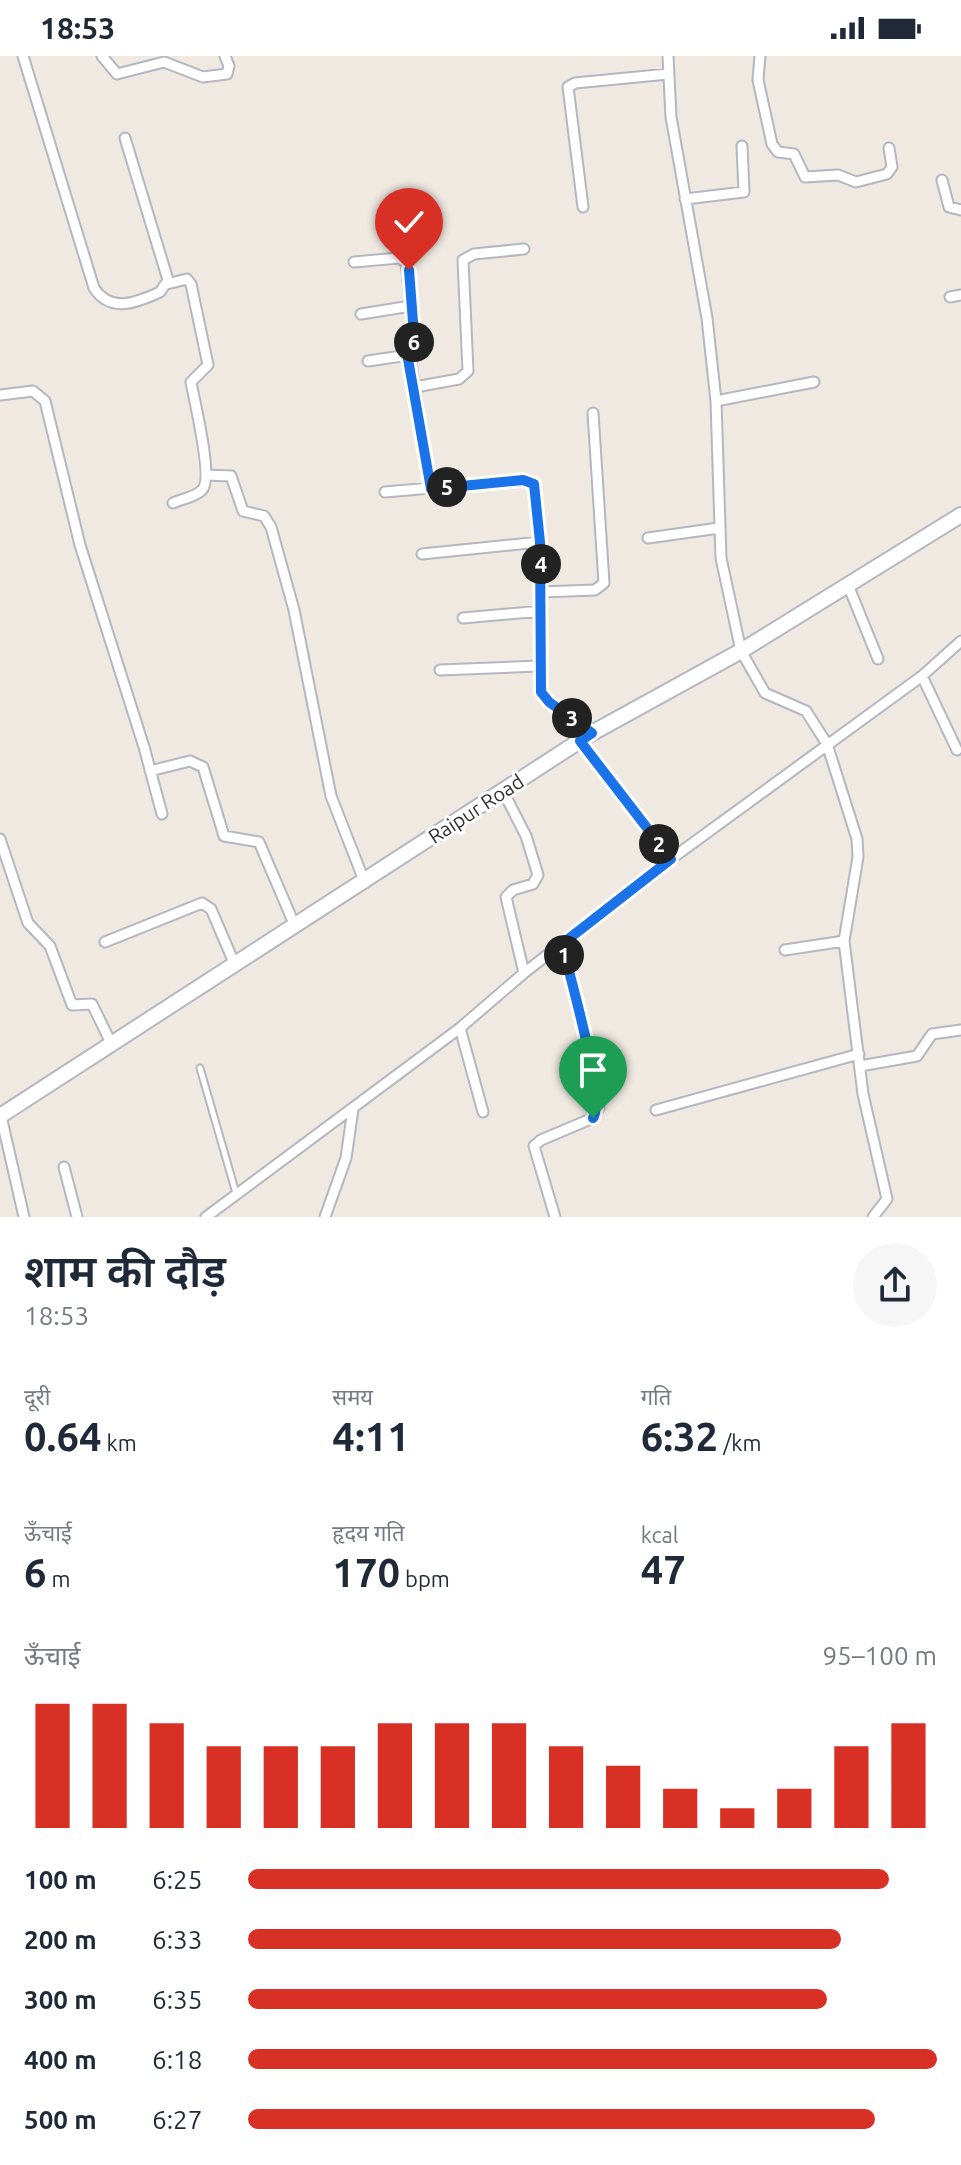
<!DOCTYPE html>
<html lang="hi">
<head>
<meta charset="utf-8">
<style>
  :root { --surface:#fff; --page:#f6f6f7; --text:#1f2937; --muted:#747a83; --accent:#d93025 }
  body { margin:0; font-family:Ubuntu,"Noto Sans Devanagari",sans-serif; background:var(--page); color:var(--text); height:100vh; display:flex; flex-direction:column; font-size:30px; white-space:nowrap }
  * { box-sizing:border-box; margin:0 }
  p { font-size:26px; color:var(--muted) }
  .icon { flex:none; width:44px; height:44px; fill:none; stroke:currentColor; stroke-width:2; stroke-linecap:round; stroke-linejoin:round }
  .map { position:relative; height:1161px; overflow:hidden }
  .drawer { display:flex; flex-direction:column; background:var(--surface); flex:1 }
  .drawer>* { flex:none }
  .pin { position:absolute; display:grid; place-items:center; width:68px; height:68px; color:#fff; margin:-82px -34px; border-radius:50% 50% 50% 0; rotate:-45deg; box-shadow:0 0 8px #0007 }
  .pin .icon { rotate:45deg }
  .km { position:absolute; width:40px; height:40px; margin:-20px; border-radius:50%; background:#222; color:#fff; font-size:22px; line-height:40px; text-align:center }
  .round { display:grid; place-items:center; flex:none; width:84px; height:84px; border-radius:42px; background:var(--page) }
  .overview { display:flex; align-items:center; justify-content:space-between; height:136px; padding:0 24px }
  h1 { font-size:44px; font-weight:600; line-height:60px }
  .stats { display:grid; grid-template-columns:repeat(3,1fr); gap:12px; height:136px; padding:8px 24px }
  .stats div { display:grid; align-content:center }
  .stats b { font-size:40px; font-weight:600 }
  .stats small { font-size:22px; font-weight:400 }
  .stats p { font-size:22px }
  .chart { height:224px; padding:16px 24px }
  .chart p { display:flex; justify-content:space-between }
  .chart svg { width:100%; height:144px; margin-top:8px; stroke:var(--accent); stroke-width:6 }
  ul { padding:0 24px; list-style:none; font-size:26px }
  li { display:grid; grid-template-columns:128px 96px 1fr; align-items:center; height:60px }
  li i { height:20px; border-radius:10px; background:var(--accent) }
  .status { display:flex; justify-content:space-between; align-items:center; height:56px; padding:0 40px; background:var(--surface); direction:ltr }
  .status svg { height:22px; fill:currentColor }
  .map>svg:first-child { display:block }
</style>
</head>
<body>
<div class="status"><b>18:53</b><svg viewBox="0 0 49 12"><path d="M0 12V9h3v3zM5 12V6h3v6zM10 12V3h3v9zM15 12V0h3v12zM26 1h20v11H26zM47 4h2v5h-2z"/></svg></div>
<div class="map">
<svg width="961" height="1161" viewBox="0 0 961 1161">
  <rect width="100%" height="100%" fill="#efe9e1"/>
  <g fill="none" stroke-linecap="round" stroke-linejoin="round">
    <g stroke="#b4b7c1" stroke-width="9">
      <path id="lane" d="M 200,1012 L 236,1137"/>
    </g>
    <g stroke="#b4b7c1" stroke-width="13">
      <path id="street" d="M 23,0 L 94,232 C 111,258 138,246 160,236 L 168,224 L 125,82
        M 102,0 L 117,18 L 164,6 L 203,21 L 227,18 L 229,10 L 225,0
        M 668,0 L 671,61 L 707,262 L 716,345 L 721,502 L 741,595 L 765,637 L 806,655 L 827,688 L 857,783 L 858,801 L 844,885 L 863,1038 L 887,1143 L 873,1161
        M 760,0 L 758,24 L 772,88 L 778,96 L 794,98 L 805,121 L 838,119 L 856,126 L 887,118 L 892,111 L 889,92
        M 942,124 L 949,151 L 961,154
        M 685,143 L 744,136 L 742,90
        M 583,151 L 568,31 L 575,27 L 668,18
        M 354,206 L 399,202 L 406,206 L 415,292 L 408,303
        M 167,228 L 187,223 L 191,228 L 208,309 L 191,326 C 194,344 214,423 202,434 C 196,441 181,443 173,447
        M 950,241 L 961,239
        M 361,258 L 411,250
        M 368,305 L 402,300 L 411,307 L 431,433
        M 415,331 L 459,323 L 468,315 L 463,204 L 474,198 L 524,193
        M 0,339 L 33,335 L 45,345 L 80,489 L 144,691 L 162,758
        M 716,345 L 814,326
        M 206,419 L 231,420 L 243,455 L 264,460 L 271,471 L 294,554 L 331,740 L 365,827
        M 385,436 L 523,424 L 534,428 L 540,486 L 541,636 L 549,646 L 592,677
        M 648,482 L 719,472
        M 422,498 L 540,486
        M 848,529 L 878,603
        M 541,536 L 595,534 L 604,527 L 593,357
        M 463,562 L 542,555
        M 440,614 L 540,610
        M 922,620 L 957,694
        M 580,685 L 671,803
        M 150,715 L 190,705 L 203,711 L 224,780 L 259,786 L 295,870
        M 503,735 L 526,780 L 538,819 L 533,828 L 513,834 L 506,841 L 524,917
        M 0,783 L 28,867 L 50,890 L 72,949 L 92,948 L 112,989
        M 105,886 L 202,847 L 211,853 L 235,909
        M 785,894 L 844,885
        M 460,972 L 483,1056
        M 860,1010 L 917,1000 L 932,978 L 961,974
        M 656,1054 L 859,998
        M 1,1060 L 24,1161
        M 64,1111 L 77,1161
        M 206,1161 L 460,972 L 524,917 L 671,803 L 922,620 L 961,585
        M 325,1161 L 346,1102 L 353,1053
        M 555,1161 L 534,1090 L 541,1084 L 593,1062 L 599,1052 L 582,964 L 562,888"/>
    </g>
    <g stroke="#b4b7c1" stroke-width="18">
      <path id="secondary" d="M 0,1060 L 592,677 L 741,595 L 961,459"/>
    </g>
    <use href="#lane" stroke="#fff" stroke-width="5"/>
    <use href="#street" stroke="#fff" stroke-width="9"/>
    <use href="#secondary" stroke="#fff" stroke-width="14"/>
  </g>
  <g fill="none" stroke-linecap="round" stroke-linejoin="round">
    <g stroke="#fff" stroke-width="16">
      <path id="route" d="M 409,214 L 415,292 L 408,303 L 431,433 L 523,424 L 534,428 L 540,486 L 541,636 L 549,646 L 592,677 L 580,685 L 671,803 L 562,888 C 568,914 607,1047 593,1062"/>
    </g>
    <use href="#route" stroke="#1a73e8" stroke-width="10"/>
  </g>
  <g text-anchor="middle" stroke-width="6" stroke-linejoin="round" paint-order="stroke">
    <g font-size="20" fill="#2e2e2e" stroke="#fff">
      <text transform="translate(476 753) rotate(-33)" y="7">Raipur Road</text>
    </g>
  </g>
</svg>
<div class="pin" style="left:593px;top:1062px;background:#1e9e55"><svg class="icon" aria-label="arrive" viewBox="0 0 24 24"><path d="M6 21V4h12l-3 4 3 4H6"/></svg></div>
<div class="pin" style="left:409px;top:214px;background:#d93025"><svg class="icon" aria-label="check" viewBox="0 0 24 24"><path d="M5 12l5 5 9-10"/></svg></div>
<b class="km" style="left:564px;top:899px">1</b>
<b class="km" style="left:659px;top:788px">2</b>
<b class="km" style="left:572px;top:662px">3</b>
<b class="km" style="left:541px;top:508px">4</b>
<b class="km" style="left:447px;top:431px">5</b>
<b class="km" style="left:414px;top:286px">6</b>
</div>
<section class="drawer">
<div class="overview"><div><h1>शाम की दौड़</h1><p>18:53</p></div><a class="round"><svg class="icon" aria-label="share" viewBox="0 0 24 24"><path d="M12 15V3M7 8l5-5 5 5M5 13v7h14v-7"/></svg></a></div>
<div class="stats">
<div><p>दूरी</p><b>0.64<small> km</small></b></div>
<div><p>समय</p><b>4:11</b></div>
<div><p>गति</p><b>6:32<small> /km</small></b></div>
</div>
<div class="stats">
<div><p>ऊँचाई</p><b>6<small> m</small></b></div>
<div><p>हृदय गति</p><b>170<small> bpm</small></b></div>
<div><p>kcal</p><b>47</b></div>
</div>
<div class="chart"><p><span>ऊँचाई</span>95–100 m</p>
<svg viewBox="0 0 160 44" preserveAspectRatio="none"><path d="M5 44V6M15 44V6M25 44V12M35 44V19M45 44V19M55 44V19M65 44V12M75 44V12M85 44V12M95 44V19M105 44V25M115 44V32M125 44V38M135 44V32M145 44V19M155 44V12"/></svg>
</div>
<ul>
<li><b>100 m</b>6:25<i style="width:93%"></i></li>
<li><b>200 m</b>6:33<i style="width:86%"></i></li>
<li><b>300 m</b>6:35<i style="width:84%"></i></li>
<li><b>400 m</b>6:18<i style="width:100%"></i></li>
<li><b>500 m</b>6:27<i style="width:91%"></i></li>
</ul>
</section>
</body>
</html>
